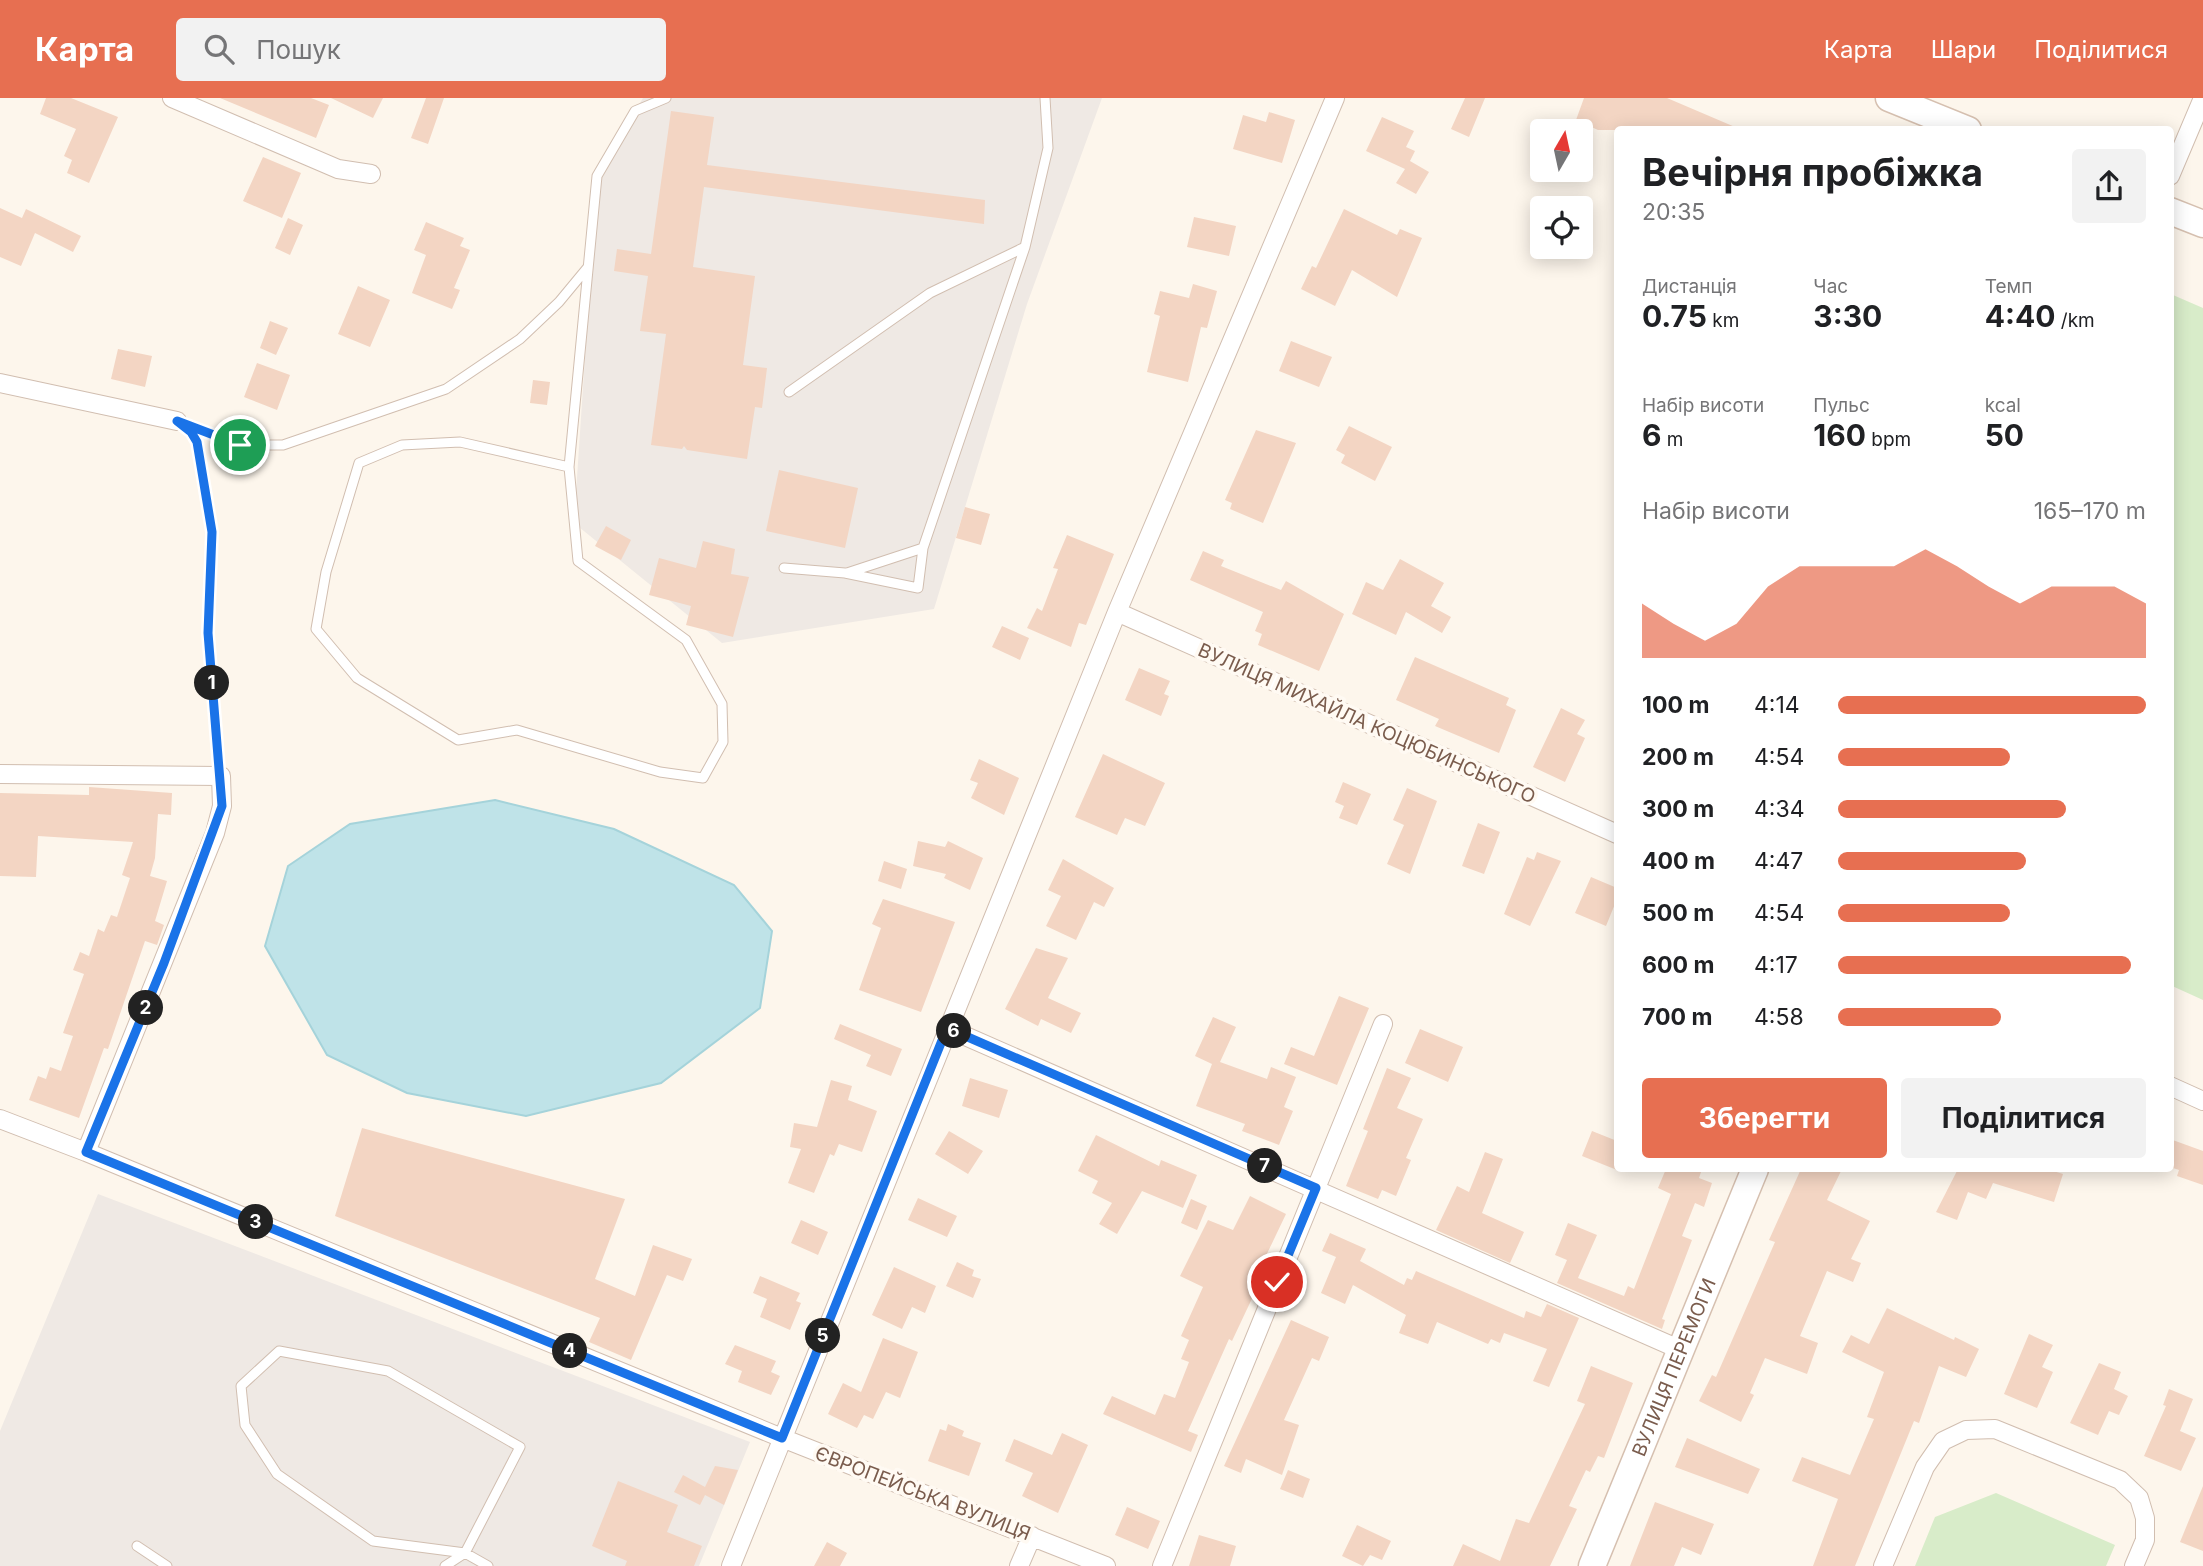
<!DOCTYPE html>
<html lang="uk">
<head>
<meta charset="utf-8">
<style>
  :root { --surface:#fff; --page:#f2f2f2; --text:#202124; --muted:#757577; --accent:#e76f51 }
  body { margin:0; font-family:Inter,sans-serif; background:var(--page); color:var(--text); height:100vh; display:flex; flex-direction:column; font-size:26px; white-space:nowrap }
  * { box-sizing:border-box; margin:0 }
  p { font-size:23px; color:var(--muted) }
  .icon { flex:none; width:38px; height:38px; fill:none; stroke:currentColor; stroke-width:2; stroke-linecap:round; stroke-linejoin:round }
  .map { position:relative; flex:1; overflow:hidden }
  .side { position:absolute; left:1614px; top:28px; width:560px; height:1046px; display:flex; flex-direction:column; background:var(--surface); border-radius:7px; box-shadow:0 4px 18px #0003 }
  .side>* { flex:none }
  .needle { width:46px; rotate:9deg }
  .tools { position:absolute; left:1530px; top:21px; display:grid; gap:14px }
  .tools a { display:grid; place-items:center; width:63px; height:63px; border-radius:7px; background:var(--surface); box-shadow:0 4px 18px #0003; font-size:35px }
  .pin { position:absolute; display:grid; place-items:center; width:60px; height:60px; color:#fff; margin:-30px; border:4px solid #fff; border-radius:50%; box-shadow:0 2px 7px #0007 }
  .km { position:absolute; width:35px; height:35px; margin:-18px; border-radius:50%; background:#222; color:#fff; font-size:19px; line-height:35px; text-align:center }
  .round { display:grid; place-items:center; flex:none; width:74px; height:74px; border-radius:7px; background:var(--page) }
  .summary { display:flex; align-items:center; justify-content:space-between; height:119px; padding:0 28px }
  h1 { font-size:38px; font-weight:700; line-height:52px }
  .metrics { display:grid; grid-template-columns:repeat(3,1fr); gap:10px; height:119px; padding:7px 28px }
  .metrics div { display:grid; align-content:center }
  .metrics b { font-size:30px; font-weight:700 }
  .metrics small { font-size:19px; font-weight:400 }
  .metrics p { font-size:19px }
  .chart { height:196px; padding:14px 28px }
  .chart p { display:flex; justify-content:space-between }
  .chart svg { width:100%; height:126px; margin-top:7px; fill:var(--accent); opacity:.7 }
  .action { display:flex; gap:14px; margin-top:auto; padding:14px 28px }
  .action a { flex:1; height:80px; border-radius:7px; background:var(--accent); color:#fff; font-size:28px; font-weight:700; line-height:80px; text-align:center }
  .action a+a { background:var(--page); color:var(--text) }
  ul { padding:0 28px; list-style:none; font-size:23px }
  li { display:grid; grid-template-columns:112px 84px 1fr; align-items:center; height:52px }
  li i { height:18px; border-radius:9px; background:var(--accent) }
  header { display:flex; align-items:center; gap:42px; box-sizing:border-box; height:98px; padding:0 35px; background:var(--accent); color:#fff }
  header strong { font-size:33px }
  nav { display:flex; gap:38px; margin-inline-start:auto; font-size:24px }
  .search { width:490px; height:63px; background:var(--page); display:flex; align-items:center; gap:18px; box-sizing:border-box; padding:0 24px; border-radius:7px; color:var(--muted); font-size:26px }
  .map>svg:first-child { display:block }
</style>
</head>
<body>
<header>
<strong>Карта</strong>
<div class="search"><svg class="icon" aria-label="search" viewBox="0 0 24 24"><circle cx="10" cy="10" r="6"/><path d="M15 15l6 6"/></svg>Пошук</div>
<nav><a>Карта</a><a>Шари</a><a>Поділитися</a></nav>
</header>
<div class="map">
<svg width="2203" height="1468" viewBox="0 0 2203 1468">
  <rect width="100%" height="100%" fill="#fdf6ec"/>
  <path fill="#efe9e4" d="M 643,0 L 1102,0 L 1027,206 L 934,511 L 722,545 L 574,425 L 597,78 Z
    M 98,1096 L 750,1344 L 699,1468 L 0,1468 L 0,1333 Z"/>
  <path fill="#d8ecc9" d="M 2173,197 L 2203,210 L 2203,902 L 2170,887 L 2170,205 Z
    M 1996,1395 L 2115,1447 L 2106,1468 L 1915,1468 L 1935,1419 Z"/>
  <path fill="#bfe3e8" stroke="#a5d3da" stroke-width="2" d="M 495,702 L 614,731 L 734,787 L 772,833 L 760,910 L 661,985 L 526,1018 L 407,995 L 327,957 L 265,848 L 288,768 L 350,726 Z"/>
  <path fill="#f3d5c3" d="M 46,0 L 71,0 L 118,19 L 89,85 L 67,75 L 72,62 L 64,58 L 76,31 L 40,16 Z
    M 220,0 L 311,0 L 329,7 L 316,40 Z
    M 331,0 L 383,0 L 373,20 Z
    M 426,0 L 444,0 L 428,46 L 411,40 Z
    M 1465,0 L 1485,0 L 1469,39 L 1451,31 Z
    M 1584,0 L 1667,0 L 1742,32 L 1598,32 L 1576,22 Z
    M 671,13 L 714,19 L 707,67 L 985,102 L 984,126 L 704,89 L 693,169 L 755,178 L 743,267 L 767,270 L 762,310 L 755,309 L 747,361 L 687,352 L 684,348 L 682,351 L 651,347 L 666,236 L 640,233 L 648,178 L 614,173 L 617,151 L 651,156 Z
    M 1269,14 L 1295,22 L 1282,65 L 1233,51 L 1243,17 L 1266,24 Z
    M 1382,19 L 1414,33 L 1406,49 L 1415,53 L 1410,63 L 1429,74 L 1416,96 L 1396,85 L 1405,71 L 1366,53 Z
    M 263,59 L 301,75 L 282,120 L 243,103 Z
    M 0,110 L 22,120 L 26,111 L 81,138 L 73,154 L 35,135 L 21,168 L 0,159 Z
    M 1344,111 L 1397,137 L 1400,131 L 1422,140 L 1397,199 L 1352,172 L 1335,208 L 1301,191 L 1312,168 L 1316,170 Z
    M 1194,119 L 1236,128 L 1229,158 L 1187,149 Z
    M 288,120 L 303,127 L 290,157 L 275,150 Z
    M 426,124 L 464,140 L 460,148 L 470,152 L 454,190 L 460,192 L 452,211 L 412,195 L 426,157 L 414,152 Z
    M 1193,186 L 1217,193 L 1207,230 L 1201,229 L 1188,284 L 1147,274 L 1160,218 L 1154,216 L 1160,193 L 1189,200 Z
    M 358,188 L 390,202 L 370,249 L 338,236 Z
    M 270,223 L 288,230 L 276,257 L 260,250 Z
    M 1291,243 L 1332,259 L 1319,289 L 1279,273 Z
    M 118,251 L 152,258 L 145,289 L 111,281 Z
    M 257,265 L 290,277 L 277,312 L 244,299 Z
    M 533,282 L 550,284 L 547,307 L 530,305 Z
    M 1349,328 L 1392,349 L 1375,383 L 1341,365 L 1345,357 L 1336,352 Z
    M 1256,332 L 1296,345 L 1263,425 L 1230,411 L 1232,405 L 1225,402 Z
    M 779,372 L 858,390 L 845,450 L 766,433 Z
    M 965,409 L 990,416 L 981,447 L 956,440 Z
    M 606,428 L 631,442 L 621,462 L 595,448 Z
    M 1067,437 L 1114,456 L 1086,527 L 1079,525 L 1071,549 L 1027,530 L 1037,510 L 1042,513 L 1058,471 L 1053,470 Z
    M 703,443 L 735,451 L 731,476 L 749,479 L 733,539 L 686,527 L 691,508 L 649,497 L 659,460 L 696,470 Z
    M 1203,453 L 1224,462 L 1221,468 L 1281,492 L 1286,483 L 1344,516 L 1319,573 L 1258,547 L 1262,536 L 1255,533 L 1263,514 L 1190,482 Z
    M 1400,461 L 1444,485 L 1431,508 L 1451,519 L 1442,535 L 1406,514 L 1396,537 L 1352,516 L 1366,484 L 1383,492 Z
    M 1002,528 L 1029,540 L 1020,562 L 992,549 Z
    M 1415,559 L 1509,600 L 1506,607 L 1516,612 L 1499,655 L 1435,628 L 1439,621 L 1396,602 Z
    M 1139,570 L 1170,583 L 1164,596 L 1169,598 L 1161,618 L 1125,602 Z
    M 1561,610 L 1585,622 L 1577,636 L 1585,640 L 1565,684 L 1533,669 Z
    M 1103,656 L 1165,685 L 1145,728 L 1125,720 L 1117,737 L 1075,719 Z
    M 979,661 L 1019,680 L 1004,717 L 971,700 L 978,685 L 970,682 Z
    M 1343,684 L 1371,696 L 1357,727 L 1339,720 L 1344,708 L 1335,704 Z
    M 89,689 L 172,695 L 171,717 L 158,716 L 155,760 L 150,778 L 167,783 L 155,823 L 164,827 L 157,847 L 145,843 L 108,951 L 104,950 L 79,1020 L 29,1002 L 38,978 L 46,981 L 50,969 L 61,973 L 73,938 L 63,935 L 84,876 L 73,872 L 80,854 L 89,858 L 98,831 L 104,834 L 111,817 L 117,819 L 130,780 L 122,777 L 133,744 L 38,738 L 36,779 L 0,778 L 0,695 L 89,697 Z
    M 1407,690 L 1437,703 L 1410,776 L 1387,766 L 1404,727 L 1393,722 Z
    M 1478,725 L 1500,734 L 1484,776 L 1462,768 Z
    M 918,743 L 945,749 L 948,743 L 983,760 L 970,792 L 944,780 L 946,776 L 913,768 Z
    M 1537,754 L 1561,763 L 1530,828 L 1504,816 L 1527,759 L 1534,762 Z
    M 1063,761 L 1114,790 L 1104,809 L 1094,804 L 1076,842 L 1046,828 L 1061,798 L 1048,792 Z
    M 884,763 L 907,771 L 901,791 L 878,783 Z
    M 1591,779 L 1617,790 L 1617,801 L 1606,828 L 1575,815 Z
    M 883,801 L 955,824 L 921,914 L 859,892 L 881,830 L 872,826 Z
    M 1036,850 L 1068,860 L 1048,900 L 1081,915 L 1071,935 L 1041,921 L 1038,928 L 1005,911 Z
    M 1339,898 L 1369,910 L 1337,987 L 1284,966 L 1291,949 L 1314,958 Z
    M 1213,919 L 1236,929 L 1220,964 L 1267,981 L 1271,969 L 1296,979 L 1284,1009 L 1293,1013 L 1279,1047 L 1242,1033 L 1245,1026 L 1196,1008 L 1212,966 L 1195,958 Z
    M 840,926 L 902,951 L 891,978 L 866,968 L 871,957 L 834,941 Z
    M 1420,931 L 1463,949 L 1448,984 L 1405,965 Z
    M 1387,970 L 1411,980 L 1397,1010 L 1423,1021 L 1406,1060 L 1411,1062 L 1396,1098 L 1382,1092 L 1378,1101 L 1346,1088 L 1368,1033 L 1363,1031 Z
    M 970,980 L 1008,992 L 999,1020 L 962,1008 Z
    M 831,982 L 852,988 L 848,1002 L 877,1013 L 862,1054 L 839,1046 L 834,1058 L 830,1056 L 814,1095 L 788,1085 L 801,1051 L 790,1049 L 794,1025 L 817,1029 Z
    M 362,1030 L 625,1101 L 595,1181 L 635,1198 L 653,1147 L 692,1161 L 683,1183 L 667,1177 L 631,1262 L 589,1244 L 600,1220 L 335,1118 Z
    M 949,1033 L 983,1053 L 968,1076 L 935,1056 Z
    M 1592,1033 L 1617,1043 L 1617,1072 L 1582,1058 Z
    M 1096,1037 L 1159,1068 L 1161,1062 L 1197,1077 L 1183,1110 L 1142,1093 L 1117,1136 L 1099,1126 L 1112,1105 L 1092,1095 L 1098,1083 L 1078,1073 Z
    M 2170,1041 L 2203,1053 L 2203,1087 L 2177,1078 L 2179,1072 L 2170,1069 Z
    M 1485,1054 L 1503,1061 L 1482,1115 L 1524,1134 L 1510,1165 L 1436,1132 L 1457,1088 L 1469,1094 Z
    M 1666,1071 L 1702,1071 L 1699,1080 L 1712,1085 L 1704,1109 L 1695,1105 L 1682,1138 L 1692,1142 L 1662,1221 L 1665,1222 L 1662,1231 L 1557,1185 L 1567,1162 L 1555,1157 L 1568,1125 L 1597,1137 L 1578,1180 L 1624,1198 L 1628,1188 L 1634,1191 L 1671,1096 L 1658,1090 Z
    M 1801,1071 L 1842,1071 L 1827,1102 L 1870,1123 L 1851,1161 L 1861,1165 L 1853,1184 L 1827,1173 L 1800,1238 L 1818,1245 L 1807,1276 L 1765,1260 L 1750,1295 L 1754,1297 L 1741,1324 L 1699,1303 L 1712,1277 L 1716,1279 L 1751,1199 L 1775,1144 L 1769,1142 Z
    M 1958,1071 L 2047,1071 L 2063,1076 L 2054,1104 L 1993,1085 L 1986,1101 L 1968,1094 L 1957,1122 L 1936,1114 Z
    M 1250,1098 L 1286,1116 L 1263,1164 L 1269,1167 L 1258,1193 L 1256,1192 L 1232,1243 L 1229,1241 L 1188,1333 L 1198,1337 L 1191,1354 L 1103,1316 L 1112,1298 L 1155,1317 L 1164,1296 L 1175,1300 L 1189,1264 L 1181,1261 L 1189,1242 L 1181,1238 L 1203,1189 L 1180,1178 L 1208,1122 L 1233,1132 Z
    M 918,1100 L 957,1118 L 947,1139 L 908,1122 Z
    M 1191,1101 L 1207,1108 L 1197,1132 L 1181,1125 Z
    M 801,1122 L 828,1134 L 818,1157 L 791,1145 Z
    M 1330,1135 L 1366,1151 L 1360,1163 L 1404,1187 L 1407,1180 L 1412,1182 L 1416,1173 L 1524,1220 L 1526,1213 L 1541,1219 L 1547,1206 L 1579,1220 L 1549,1289 L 1533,1283 L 1547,1251 L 1504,1235 L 1500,1245 L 1491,1241 L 1488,1246 L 1437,1224 L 1428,1246 L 1399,1235 L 1406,1217 L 1353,1187 L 1345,1206 L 1321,1195 L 1336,1159 L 1322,1153 Z
    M 957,1164 L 974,1172 L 972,1178 L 981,1181 L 973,1200 L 946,1188 Z
    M 894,1169 L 936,1188 L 925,1215 L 912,1209 L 902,1231 L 872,1217 Z
    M 760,1178 L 800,1195 L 796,1203 L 801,1205 L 790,1232 L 760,1219 L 767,1201 L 753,1195 Z
    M 1887,1210 L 1954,1242 L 1955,1239 L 1979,1251 L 1966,1279 L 1939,1268 L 1919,1325 L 1914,1323 L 1855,1468 L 1813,1468 L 1838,1401 L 1792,1383 L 1802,1359 L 1850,1377 L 1874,1321 L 1867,1319 L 1884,1274 L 1842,1254 L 1851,1237 L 1869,1246 Z
    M 1291,1222 L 1329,1239 L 1319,1263 L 1312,1260 L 1284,1322 L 1299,1327 L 1282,1377 L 1246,1361 L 1241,1375 L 1224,1368 Z
    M 2029,1236 L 2053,1247 L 2042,1269 L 2053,1274 L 2037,1310 L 2004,1296 Z
    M 883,1240 L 918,1254 L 900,1300 L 886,1294 L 873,1321 L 864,1317 L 857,1330 L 828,1316 L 843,1285 L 861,1294 Z
    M 735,1247 L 776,1263 L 771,1274 L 780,1278 L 771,1297 L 738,1284 L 742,1273 L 725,1266 Z
    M 2099,1265 L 2121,1274 L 2114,1291 L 2128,1298 L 2119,1317 L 2109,1313 L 2098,1337 L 2070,1325 Z
    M 1591,1268 L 1633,1285 L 1604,1360 L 1598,1358 L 1590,1374 L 1586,1372 L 1569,1408 L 1577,1411 L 1550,1468 L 1453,1468 L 1463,1446 L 1500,1463 L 1516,1421 L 1529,1425 L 1585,1306 L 1577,1303 Z
    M 2169,1291 L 2193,1301 L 2180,1333 L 2196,1340 L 2181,1373 L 2144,1358 L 2166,1308 L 2163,1307 Z
    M 948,1326 L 964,1333 L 962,1338 L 981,1345 L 969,1378 L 928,1363 L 940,1331 L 946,1333 Z
    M 1062,1335 L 1088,1347 L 1058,1415 L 1022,1398 L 1033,1375 L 1005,1363 L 1014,1341 L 1052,1357 Z
    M 1687,1340 L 1760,1371 L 1748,1396 L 1675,1369 Z
    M 715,1368 L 738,1372 L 724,1407 L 705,1397 L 700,1407 L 674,1394 L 683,1377 L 705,1389 Z
    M 1288,1372 L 1310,1381 L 1303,1400 L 1280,1391 Z
    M 618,1383 L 678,1407 L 667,1434 L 702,1448 L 694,1468 L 625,1468 L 627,1463 L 592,1448 Z
    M 2203,1388 L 2203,1453 L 2180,1444 Z
    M 1655,1404 L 1714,1426 L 1701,1457 L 1682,1449 L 1674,1468 L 1630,1468 Z
    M 1127,1409 L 1160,1423 L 1148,1451 L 1115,1437 Z
    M 1357,1427 L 1391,1443 L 1382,1462 L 1370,1457 L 1363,1468 L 1342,1458 Z
    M 1199,1437 L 1236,1448 L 1230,1468 L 1189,1468 Z
    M 827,1444 L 847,1455 L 840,1468 L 814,1468 Z"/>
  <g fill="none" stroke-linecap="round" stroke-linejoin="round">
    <g stroke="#d1beb0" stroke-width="11">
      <path id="lane" d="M 789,294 L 930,195 L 1025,149
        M 177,323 L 240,347 L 283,347 L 446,291 L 520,241 L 559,204 L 588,169
        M 569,369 L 460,344 L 402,347 L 359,365 L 326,474 L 316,531 L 357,580 L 458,642 L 517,632 L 660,674 L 703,680 L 723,644 L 722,606 L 686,542 L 578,463 L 569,369 L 597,78 L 635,13 L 666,0
        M 784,470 L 845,475 L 918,490 L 923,450 L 1025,149 L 1048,50 L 1045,0
        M 847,475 L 923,450
        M 137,1448 L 167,1468
        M 445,1468 L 465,1455 L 520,1349 L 388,1273 L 279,1253 L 241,1288 L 245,1327 L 277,1376 L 373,1443 L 465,1455 L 488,1468"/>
    </g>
    <g stroke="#d1beb0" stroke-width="20">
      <path id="street" d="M 172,0 L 338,71 L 371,76
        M 2170,78 L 2203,0
        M 0,285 L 177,323
        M 1117,514 L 1617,736
        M 0,676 L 221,678 L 222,708 L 215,735 L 86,1054
        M 947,930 L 1681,1252
        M 2170,988 L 2203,1003
        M 0,1021 L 86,1054 L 782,1340 L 1106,1468
        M 731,1468 L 1117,514 L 1335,0
        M 1019,1468 L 1032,1438
        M 1162,1468 L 1383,926
        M 1883,1468 L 1925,1369 L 1943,1343 L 1966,1332 L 1995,1331 L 2120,1382 L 2139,1400 L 2145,1420 L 2145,1442 L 2134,1468"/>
    </g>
    <g stroke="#d6c0b0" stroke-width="29">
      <g id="secondary">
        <path d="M 1889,0 L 1968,32"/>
        <path d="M 2170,113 L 2203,126"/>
        <path id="s1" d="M 1592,1468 L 1755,1071"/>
      </g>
    </g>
    <path stroke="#d9b8a5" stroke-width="4.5" stroke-dasharray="2 5" stroke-linecap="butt" d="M 197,345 L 212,434 L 208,535 L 219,660"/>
    <use href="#lane" stroke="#fff" stroke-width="9"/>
    <use href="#street" stroke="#fff" stroke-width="18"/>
    <use href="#secondary" stroke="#fff" stroke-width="26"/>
  </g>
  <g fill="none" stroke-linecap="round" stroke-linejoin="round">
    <g stroke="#fff" stroke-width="14">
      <path id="route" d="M 240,347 L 177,323 L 191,334 L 197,344 L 212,434 L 208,535 L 222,708 L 164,865 L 86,1054 L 782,1340 L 947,930 L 1316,1090 L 1277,1184"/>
    </g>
    <use href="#route" stroke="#1a73e8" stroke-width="9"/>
  </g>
  <g text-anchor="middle" stroke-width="7" stroke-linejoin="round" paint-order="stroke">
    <g font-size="19" fill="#7a5c4d" stroke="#fffaf3">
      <text transform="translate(1367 625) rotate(24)" y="7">ВУЛИЦЯ МИХАЙЛА КОЦЮБИНСЬКОГО</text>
      <text dy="7" stroke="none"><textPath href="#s1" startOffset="215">ВУЛИЦЯ ПЕРЕМОГИ</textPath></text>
      <text transform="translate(923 1395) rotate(21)" y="7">ЄВРОПЕЙСЬКА ВУЛИЦЯ</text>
    </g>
  </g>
</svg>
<div class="tools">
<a><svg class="needle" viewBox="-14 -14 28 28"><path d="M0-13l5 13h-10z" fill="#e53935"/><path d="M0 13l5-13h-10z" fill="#757577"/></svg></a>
<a><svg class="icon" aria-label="locate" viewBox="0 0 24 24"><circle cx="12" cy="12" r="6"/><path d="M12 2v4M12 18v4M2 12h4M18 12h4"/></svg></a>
</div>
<div class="pin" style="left:240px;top:347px;background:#1e9e55"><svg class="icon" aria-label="arrive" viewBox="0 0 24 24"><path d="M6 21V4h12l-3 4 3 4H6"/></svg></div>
<div class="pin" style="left:1277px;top:1184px;background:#d93025"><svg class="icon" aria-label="check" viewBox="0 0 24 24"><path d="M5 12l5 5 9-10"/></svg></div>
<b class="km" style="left:212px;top:585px">1</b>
<b class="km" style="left:146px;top:910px">2</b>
<b class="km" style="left:256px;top:1124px">3</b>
<b class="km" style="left:570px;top:1253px">4</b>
<b class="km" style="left:823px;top:1238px">5</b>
<b class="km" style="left:954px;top:933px">6</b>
<b class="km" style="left:1265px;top:1068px">7</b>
<section class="side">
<div class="summary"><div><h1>Вечірня пробіжка</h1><p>20:35</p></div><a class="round"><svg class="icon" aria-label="share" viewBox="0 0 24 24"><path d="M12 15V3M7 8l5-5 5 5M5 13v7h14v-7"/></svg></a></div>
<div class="metrics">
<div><p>Дистанція</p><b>0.75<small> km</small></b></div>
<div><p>Час</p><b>3:30</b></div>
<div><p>Темп</p><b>4:40<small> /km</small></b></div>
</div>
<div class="metrics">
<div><p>Набір висоти</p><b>6<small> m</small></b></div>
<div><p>Пульс</p><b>160<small> bpm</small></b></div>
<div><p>kcal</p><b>50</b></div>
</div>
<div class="chart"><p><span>Набір висоти</span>165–170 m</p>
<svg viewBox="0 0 160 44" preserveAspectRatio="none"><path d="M0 44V25L10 32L20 38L30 32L40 19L50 12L60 12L70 12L80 12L90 6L100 12L110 19L120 25L130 19L140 19L150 19L160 25V44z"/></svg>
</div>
<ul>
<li><b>100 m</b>4:14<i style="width:100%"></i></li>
<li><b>200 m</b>4:54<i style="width:56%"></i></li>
<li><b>300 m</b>4:34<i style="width:74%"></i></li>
<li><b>400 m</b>4:47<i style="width:61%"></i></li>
<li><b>500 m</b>4:54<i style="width:56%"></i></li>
<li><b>600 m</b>4:17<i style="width:95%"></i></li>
<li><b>700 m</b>4:58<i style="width:53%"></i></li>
</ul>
<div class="action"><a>Зберегти</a><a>Поділитися</a></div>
</section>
</div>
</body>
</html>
